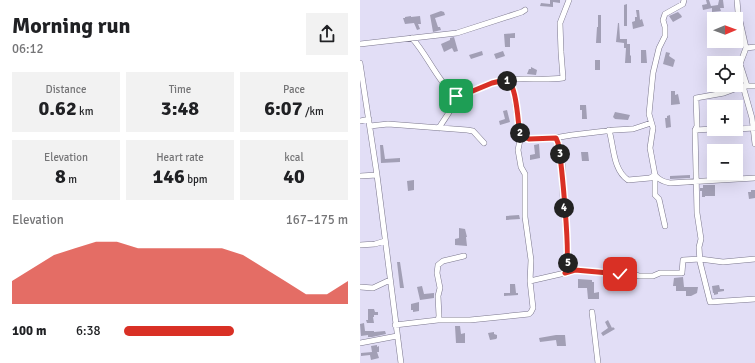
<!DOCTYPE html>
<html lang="en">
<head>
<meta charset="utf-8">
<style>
  :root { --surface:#fff; --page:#f2f2f2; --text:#202124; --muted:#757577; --accent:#d93025 }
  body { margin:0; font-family:Signika,sans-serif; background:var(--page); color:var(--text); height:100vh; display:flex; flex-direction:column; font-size:15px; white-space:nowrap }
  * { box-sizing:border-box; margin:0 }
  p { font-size:13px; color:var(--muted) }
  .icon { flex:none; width:22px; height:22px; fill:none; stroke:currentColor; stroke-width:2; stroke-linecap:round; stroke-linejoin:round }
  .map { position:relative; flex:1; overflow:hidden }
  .panel { display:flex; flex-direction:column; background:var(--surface); width:360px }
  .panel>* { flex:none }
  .needle { width:26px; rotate:89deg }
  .tools { position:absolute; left:347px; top:12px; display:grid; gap:8px }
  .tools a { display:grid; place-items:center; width:36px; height:36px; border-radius:0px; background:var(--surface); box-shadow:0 4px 16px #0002; font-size:20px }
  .pin { position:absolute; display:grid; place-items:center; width:34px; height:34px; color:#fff; margin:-17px; border-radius:8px; box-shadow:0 2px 6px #0006 }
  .km { position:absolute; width:20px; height:20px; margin:-10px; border-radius:50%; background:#222; color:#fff; font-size:11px; line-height:20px; text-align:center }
  .round { display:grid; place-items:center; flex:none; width:42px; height:42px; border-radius:0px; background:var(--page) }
  .head { display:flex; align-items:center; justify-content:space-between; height:68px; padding:0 12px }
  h1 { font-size:22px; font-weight:700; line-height:30px }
  .stats { display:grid; grid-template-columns:repeat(3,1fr); gap:6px; height:68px; padding:4px 12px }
  .stats div { display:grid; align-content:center; border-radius:0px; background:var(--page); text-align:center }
  .stats b { font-size:20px; font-weight:700 }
  .stats small { font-size:11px; font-weight:400 }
  .stats p { font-size:11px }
  .chart { height:112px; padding:8px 12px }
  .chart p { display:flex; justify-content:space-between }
  .chart svg { width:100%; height:72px; margin-top:4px; fill:var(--accent); opacity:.7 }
  ul { padding:0 12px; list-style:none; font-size:13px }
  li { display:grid; grid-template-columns:64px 48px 1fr; align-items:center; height:30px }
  li i { height:10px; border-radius:5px; background:var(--accent) }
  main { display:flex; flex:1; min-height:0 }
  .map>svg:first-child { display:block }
</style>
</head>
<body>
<main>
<section class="panel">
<div class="head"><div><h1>Morning run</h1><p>06:12</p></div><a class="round"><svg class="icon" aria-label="share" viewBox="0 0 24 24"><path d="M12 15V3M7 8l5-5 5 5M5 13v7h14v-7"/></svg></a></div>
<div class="stats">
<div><p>Distance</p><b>0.62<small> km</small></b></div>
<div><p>Time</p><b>3:48</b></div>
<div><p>Pace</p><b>6:07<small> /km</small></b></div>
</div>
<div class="stats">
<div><p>Elevation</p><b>8<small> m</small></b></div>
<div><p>Heart rate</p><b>146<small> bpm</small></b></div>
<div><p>kcal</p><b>40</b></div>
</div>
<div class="chart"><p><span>Elevation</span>167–175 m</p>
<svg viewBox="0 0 160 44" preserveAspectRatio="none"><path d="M0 44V30L10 22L20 14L30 10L40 6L50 6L60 10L70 10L80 10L90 10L100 10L110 14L120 22L130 30L140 38L150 38L160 30V44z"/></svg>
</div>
<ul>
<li><b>100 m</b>6:38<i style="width:49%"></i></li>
</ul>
</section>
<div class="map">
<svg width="395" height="363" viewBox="0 0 395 363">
  <rect width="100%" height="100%" fill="#e2def6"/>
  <path fill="#a29fb5" d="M 190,0 L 200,0 L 200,3 L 193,2 L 193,7 L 180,6 L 181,3 L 190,4 Z
    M 346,0 L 349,0 L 351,6 L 358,5 L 359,0 L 363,0 L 364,8 L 360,8 L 361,11 L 352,12 L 352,8 L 343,10 L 342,5 L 347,4 Z
    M 267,4 L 267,26 L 264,26 L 264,5 Z
    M 276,10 L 279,10 L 280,20 L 282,19 L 284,26 L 273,29 L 272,22 L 275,21 L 275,17 L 277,17 Z
    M 81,11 L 84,12 L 85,15 L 75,18 L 78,27 L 80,27 L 81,30 L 73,32 L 70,15 Z
    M 318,12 L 321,15 L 322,17 L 313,22 L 309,16 Z
    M 238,15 L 241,15 L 241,43 L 236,43 L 237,27 L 238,27 Z
    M 51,16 L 51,17 L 60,16 L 61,24 L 58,24 L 60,29 L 57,30 L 54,23 L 45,24 L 43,18 L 45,18 L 45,17 Z
    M 258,23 L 259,23 L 260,39 L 267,39 L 267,44 L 270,44 L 270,55 L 271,56 L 271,63 L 265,63 L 266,48 L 264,48 L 264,43 L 256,42 Z
    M 155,33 L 155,38 L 150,38 L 150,47 L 145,47 L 144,34 Z
    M 94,37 L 98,51 L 94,52 L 92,48 L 84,52 L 81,44 L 90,40 L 90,38 Z
    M 281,50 L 286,50 L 287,63 L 281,63 Z
    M 122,51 L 123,55 L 111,59 L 109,55 Z
    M 143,51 L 145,56 L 136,59 L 134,54 Z
    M 306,52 L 310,53 L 309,56 L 315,60 L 313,67 L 303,64 Z
    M 235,60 L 240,60 L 240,70 L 235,70 Z
    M 171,67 L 177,70 L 176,75 L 167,74 L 169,69 L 171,69 Z
    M 311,91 L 315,91 L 315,95 L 318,94 L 320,104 L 311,105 Z
    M 220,105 L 226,105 L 227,119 L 222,119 L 222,110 L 220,110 Z
    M 147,110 L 150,122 L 140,125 L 139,121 L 145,119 L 143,111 Z
    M 255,112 L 270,115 L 268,120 L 255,119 L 253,117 Z
    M 310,115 L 311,127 L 306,128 L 305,118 L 307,118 L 307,116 Z
    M 179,144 L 180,158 L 170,160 L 170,155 L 175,154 L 174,145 Z
    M 20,145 L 23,145 L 25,159 L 40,158 L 40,162 L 21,163 Z
    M 221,152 L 228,152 L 229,161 L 222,161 Z
    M 330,175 L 330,178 L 310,179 L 310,176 Z
    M 54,180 L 54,190 L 48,191 L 47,181 Z
    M 343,185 L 355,185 L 355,196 L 345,196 L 345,197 L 342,197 L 342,191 L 340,191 L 340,188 L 343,188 Z
    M 391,190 L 395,190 L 395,198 L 389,199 L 388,192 L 391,192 Z
    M 159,215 L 160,219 L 146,220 L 146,216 Z
    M 99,228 L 105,229 L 107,237 L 106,237 L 107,246 L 95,245 L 95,239 L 99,238 Z
    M 37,262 L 40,262 L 44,288 L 40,288 Z
    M 323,277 L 324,287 L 338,287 L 337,293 L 331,296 L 326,296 L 326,291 L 316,291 L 316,286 L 313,286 L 314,278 Z
    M 218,279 L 232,280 L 232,282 L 234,282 L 234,293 L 239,292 L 239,299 L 228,299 L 227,288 L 218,288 Z
    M 150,284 L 155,284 L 156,293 L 158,293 L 158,295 L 144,296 L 144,293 L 150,293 Z
    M 359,285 L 360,289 L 364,289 L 364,291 L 358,292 L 358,294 L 354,295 L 354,293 L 353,293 L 352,286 Z
    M 62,286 L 64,294 L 74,293 L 74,298 L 60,300 L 57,287 Z
    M 59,302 L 59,311 L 53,312 L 53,310 L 51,310 L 51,304 Z
    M 8,309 L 14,309 L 15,312 L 18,312 L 18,315 L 14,315 L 14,317 L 13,317 L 14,323 L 7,323 L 6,320 L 8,320 Z
    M 248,320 L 252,328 L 253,327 L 255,329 L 243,336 L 241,333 L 248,328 L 245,322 Z
    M 4,323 L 5,331 L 14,331 L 14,332 L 25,331 L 26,334 L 12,337 L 8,337 L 8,335 L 1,336 L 0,324 Z
    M 95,326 L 100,326 L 101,334 L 105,333 L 105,343 L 96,343 Z
    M 134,332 L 134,334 L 137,335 L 137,338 L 136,339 L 130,340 L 128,333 Z
    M 196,335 L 205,335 L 206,346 L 197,346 L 196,340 L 180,342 L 179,338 Z
    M 17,345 L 17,347 L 19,346 L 19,352 L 17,352 L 19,358 L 11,360 L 10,355 L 1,356 L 1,353 L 12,352 L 11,346 Z"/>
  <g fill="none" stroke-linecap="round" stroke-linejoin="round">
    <g stroke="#7b778d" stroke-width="6">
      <path id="minor" d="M 377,0 L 378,12 L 386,48 L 395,47
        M 52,38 C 68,56 78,82 96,96
        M 0,44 L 97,33 L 162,12 L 165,10
        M 386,48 L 380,64 L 387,86 L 395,86
        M 0,63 L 17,175 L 41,363
        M 145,80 L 153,87 L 160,135 L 169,139 L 194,138 L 212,135 L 254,130 L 273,129 L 291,123
        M 383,86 L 364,93 L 336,98 L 337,126 L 335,130 L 337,213 L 341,239 L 339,247 L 340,262 L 350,302 L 395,299
        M 387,86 L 383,86 L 392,118 L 395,144
        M 0,121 L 9,119
        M 10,126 L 28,124 L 107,130 L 113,131 L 124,143
        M 79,128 C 84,119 96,105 96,96 L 98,94 L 103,95 C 116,89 129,82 144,80 C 163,77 183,81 203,78 L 201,52 L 200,23 L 209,0
        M 376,129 L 395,128
        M 249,130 C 254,147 253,170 268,180 L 290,178 L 295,175 C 299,180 304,182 310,183 L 395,178
        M 335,130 L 354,129
        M 0,176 L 17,175
        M 305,226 L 299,199 L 295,195 L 295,175 L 290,148 L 293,128 L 289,114 L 293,73 L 299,48 L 305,36 L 305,27 L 303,20 L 305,14 L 323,4 L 324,0
        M 0,245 L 15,244 L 25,241
        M 205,273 L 215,270 L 260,274 L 269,272 L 279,276 L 293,276 L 300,273 L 322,273 L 323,260 L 340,259 L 363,262 L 395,259
        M 170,281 L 205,273 C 208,269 208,263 208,258 C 209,239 204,219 203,199 C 202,180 205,156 196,138
        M 0,287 L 13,288 L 30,280
        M 232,312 L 238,363
        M 78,320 L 110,320 L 169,314 L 171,312 L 173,308 L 170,281 L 171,260 L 165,217 L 165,174 L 161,167 L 158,150 L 161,135
        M 35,325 L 78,320 L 79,316 L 78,296 L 80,288 L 77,273 L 78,265 L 83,261 L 104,256
        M 0,343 L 37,336"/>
    </g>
    <use href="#minor" stroke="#fff" stroke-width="5"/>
  </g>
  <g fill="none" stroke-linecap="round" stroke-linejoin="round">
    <g stroke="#fff" stroke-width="8">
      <path id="route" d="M 96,96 L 98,94 L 103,95 L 132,83 L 145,80 C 147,82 150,84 152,87 C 157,96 158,123 160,135 L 169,139 L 196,138 L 198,143 C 201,159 212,264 205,273 L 215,270 L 260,274"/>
    </g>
    <use href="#route" stroke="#d93025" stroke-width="5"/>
  </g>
</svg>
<div class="tools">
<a><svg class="needle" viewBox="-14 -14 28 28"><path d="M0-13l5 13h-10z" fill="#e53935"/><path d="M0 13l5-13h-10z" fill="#757577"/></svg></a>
<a><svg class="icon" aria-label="locate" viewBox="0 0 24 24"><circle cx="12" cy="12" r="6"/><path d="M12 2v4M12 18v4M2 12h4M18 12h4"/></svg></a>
<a>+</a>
<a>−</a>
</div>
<div class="pin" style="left:96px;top:96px;background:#1e9e55"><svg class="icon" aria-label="arrive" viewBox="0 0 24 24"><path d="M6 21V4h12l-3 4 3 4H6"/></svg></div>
<div class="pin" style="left:260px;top:274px;background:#d93025"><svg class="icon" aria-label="check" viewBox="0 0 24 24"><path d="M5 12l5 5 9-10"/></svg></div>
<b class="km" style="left:147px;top:81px">1</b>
<b class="km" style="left:160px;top:133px">2</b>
<b class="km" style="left:200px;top:154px">3</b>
<b class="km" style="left:204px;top:208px">4</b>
<b class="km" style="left:208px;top:263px">5</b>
</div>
</main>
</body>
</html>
